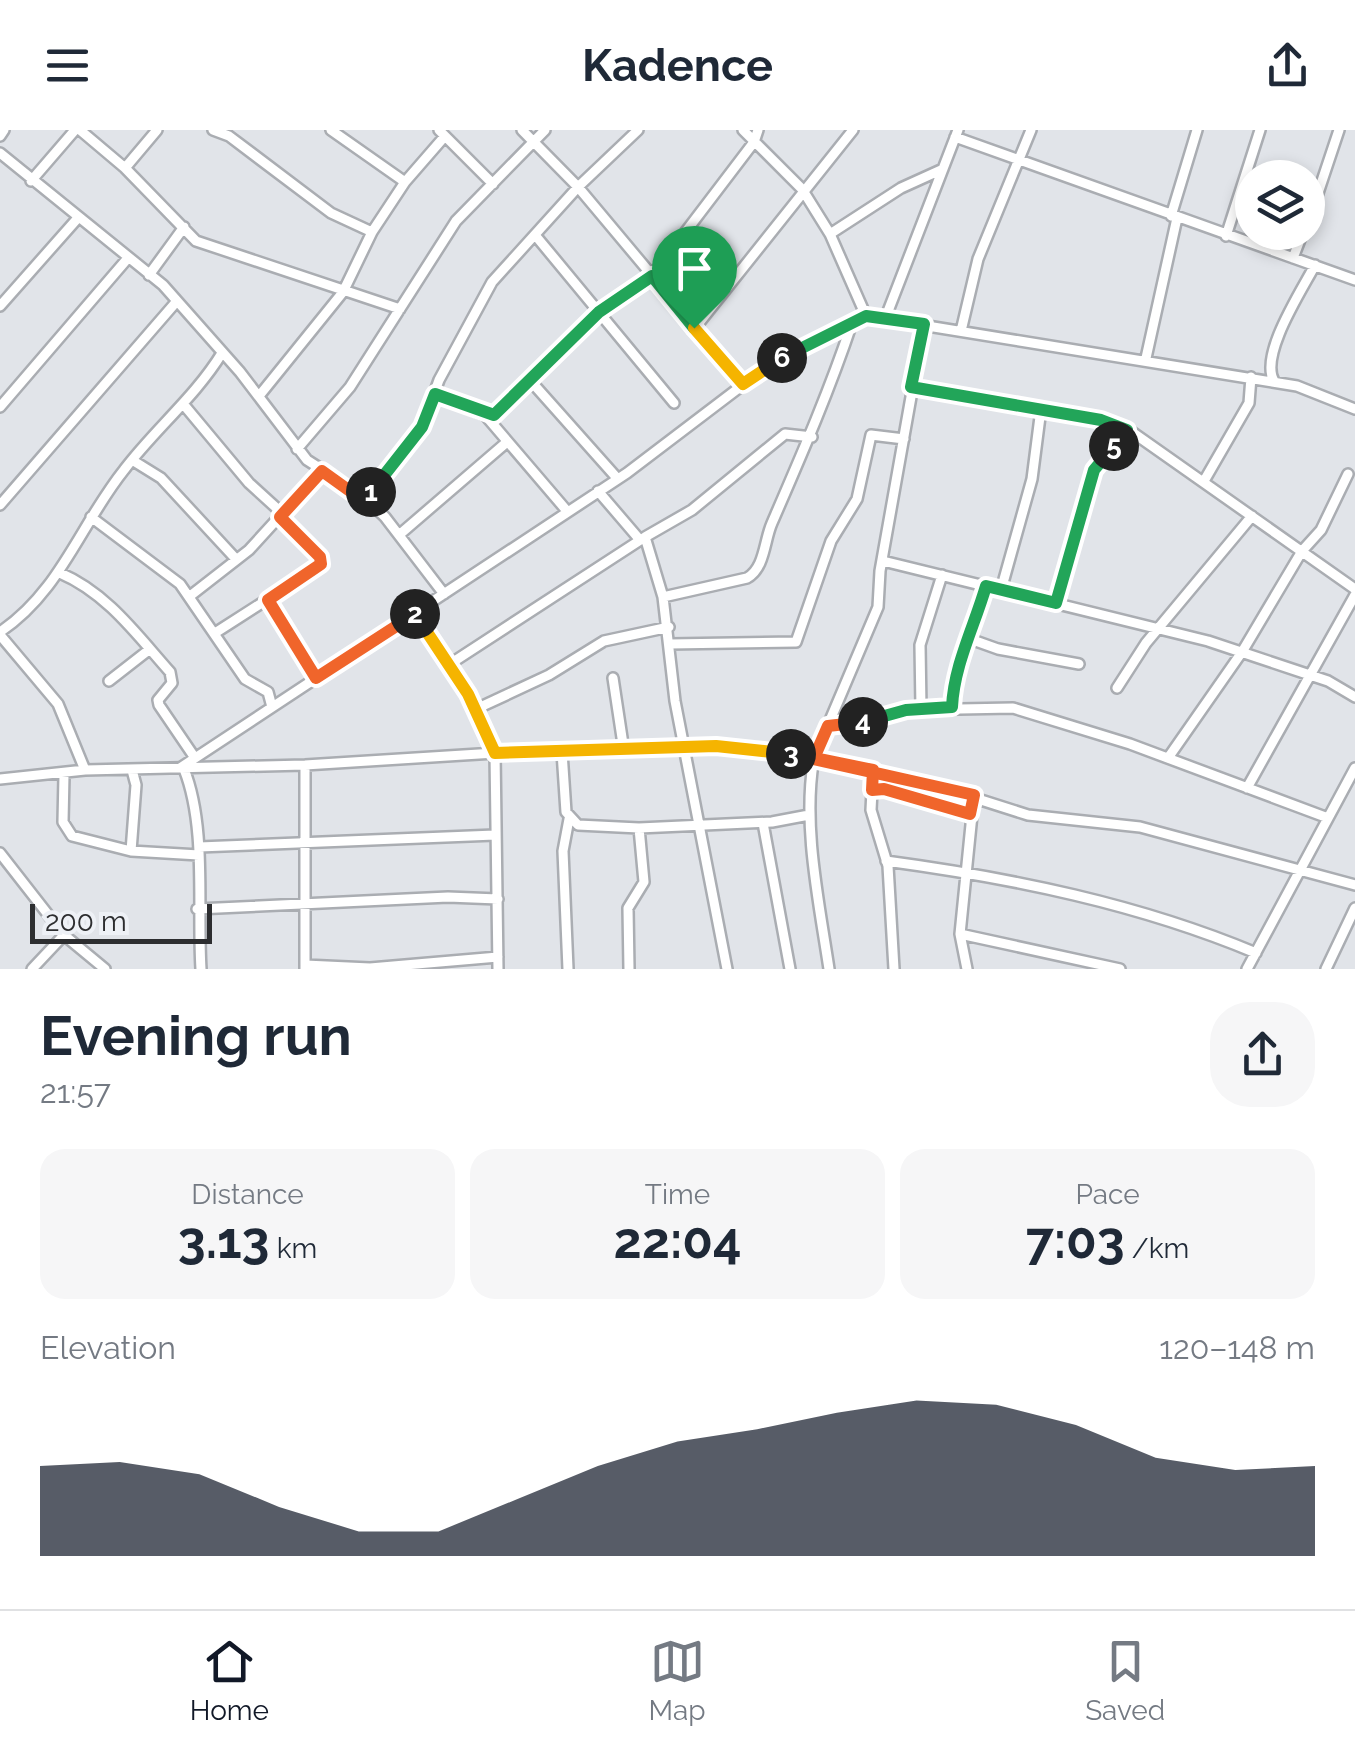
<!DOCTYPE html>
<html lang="en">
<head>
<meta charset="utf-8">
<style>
  :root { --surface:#fff; --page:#f6f6f7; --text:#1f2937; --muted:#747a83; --line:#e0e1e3; --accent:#111827 }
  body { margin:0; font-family:Raleway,sans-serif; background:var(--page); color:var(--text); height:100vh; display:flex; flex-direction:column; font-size:38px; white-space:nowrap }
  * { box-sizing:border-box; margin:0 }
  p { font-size:32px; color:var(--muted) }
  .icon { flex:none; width:55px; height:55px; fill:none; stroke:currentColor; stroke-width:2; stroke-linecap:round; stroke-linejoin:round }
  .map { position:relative; height:839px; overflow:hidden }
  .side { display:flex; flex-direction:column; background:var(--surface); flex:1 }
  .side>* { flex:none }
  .controls { position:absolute; left:1235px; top:30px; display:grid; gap:20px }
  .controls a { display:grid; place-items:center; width:90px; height:90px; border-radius:50%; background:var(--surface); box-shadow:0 5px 15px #0003; font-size:50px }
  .scale { position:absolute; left:30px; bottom:25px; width:182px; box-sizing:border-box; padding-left:10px; border:5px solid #2d2e30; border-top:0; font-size:28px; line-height:35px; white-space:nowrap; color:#2d2e30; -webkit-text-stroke:8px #eef1f6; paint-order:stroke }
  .pin { position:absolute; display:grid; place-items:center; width:85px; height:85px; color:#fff; margin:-102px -42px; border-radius:50% 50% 50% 0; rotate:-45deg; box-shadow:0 0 10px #0007 }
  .pin .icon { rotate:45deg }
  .km { position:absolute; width:50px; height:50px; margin:-25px; border-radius:50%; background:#222; color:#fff; font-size:28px; line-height:50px; text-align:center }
  .round { display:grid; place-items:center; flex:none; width:105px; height:105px; border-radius:40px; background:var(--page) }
  .summary { display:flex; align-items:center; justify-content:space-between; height:170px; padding:0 40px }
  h1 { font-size:55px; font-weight:700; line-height:75px }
  .figures { display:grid; grid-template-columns:repeat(3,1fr); gap:15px; height:170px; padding:10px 40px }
  .figures div { display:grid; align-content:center; border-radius:25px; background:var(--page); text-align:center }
  .figures b { font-size:50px; font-weight:700 }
  .figures small { font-size:28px; font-weight:400 }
  .figures p { font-size:28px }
  .chart { height:280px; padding:20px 40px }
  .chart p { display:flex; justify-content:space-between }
  .chart svg { width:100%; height:180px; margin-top:10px; fill:var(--accent); opacity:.7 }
  header { display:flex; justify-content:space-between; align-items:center; height:130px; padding:0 40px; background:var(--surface); font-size:45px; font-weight:700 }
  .dock { display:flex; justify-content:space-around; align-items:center; height:140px; border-top:2px solid var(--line); background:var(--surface); font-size:28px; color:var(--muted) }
  .dock a { display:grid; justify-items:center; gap:5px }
  .dock .selected { color:var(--accent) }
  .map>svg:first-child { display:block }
</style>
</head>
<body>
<header><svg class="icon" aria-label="menu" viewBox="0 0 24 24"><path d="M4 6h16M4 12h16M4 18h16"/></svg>Kadence<svg class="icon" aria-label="share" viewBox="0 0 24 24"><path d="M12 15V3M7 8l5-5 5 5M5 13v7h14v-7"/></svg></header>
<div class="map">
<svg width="1355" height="839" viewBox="0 0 1355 839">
  <rect width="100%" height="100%" fill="#e1e4e9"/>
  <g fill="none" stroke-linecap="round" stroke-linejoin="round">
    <g stroke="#aaadb2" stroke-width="14">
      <path id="minor" d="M 80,0 L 125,38
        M 157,0 L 125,38 L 196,111 L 400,179
        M 213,0 L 229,6 L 331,83 L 372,102
        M 439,0 L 493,54
        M 522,0 L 578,57 L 743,254
        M 743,0 L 802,59 L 830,104 L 866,186 L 1297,256 L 1355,279
        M 0,6 L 4,0
        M 955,7 L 1355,150
        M 0,23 L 163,155 L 240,242 L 307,330 L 363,366 L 385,387 L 444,464
        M 31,51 L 75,0
        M 405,52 L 445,6
        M 1171,86 L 1197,0
        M 1308,93 L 1339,0
        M 830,104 L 901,58 L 943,39
        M 535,105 L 674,273
        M 1226,106 L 1260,0
        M 1293,128 L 1303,102
        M 149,145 L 184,97
        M 0,176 L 77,89
        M 885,189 L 958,0
        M 695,198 L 853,0
        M 961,201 L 978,129 L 1031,0
        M 1146,228 L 1177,88
        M 528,248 L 617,348
        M 1274,251 C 1259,225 1302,160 1315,135
        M 911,257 L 1101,290 L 1132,302 L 1355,459
        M 435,265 L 485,285 L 499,282 L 599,182 L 652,146 L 754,12 L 758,0
        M 259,266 L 343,162 L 372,102 L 405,52 L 331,0
        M 184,275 L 249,353 L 283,384
        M 0,277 L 128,128
        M 485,285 L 567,381
        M 297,319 L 350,257 L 456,91 L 545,0
        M 132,330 L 161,348 L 235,428
        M 1204,351 L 1249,273 L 1251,247
        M 598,361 L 640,410
        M 363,366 L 377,356 L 422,297 L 439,250 L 492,152 L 578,57 L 638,0
        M 0,375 L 177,171
        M 91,387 L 180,454 L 245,549 L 268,562 L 272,577
        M 399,405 L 507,312
        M 645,407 L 692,380 L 785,304 L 812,307
        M 883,431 L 1208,511 L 1328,551 L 1355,567
        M 60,443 C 107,463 137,505 170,542 L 172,553 L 158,570 L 159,575 L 195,628
        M 1001,460 L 1032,349 L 1041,279
        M 190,466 L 249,420 L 321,341
        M 268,470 L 316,548
        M 1057,473 L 1094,341 L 1127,300
        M 416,483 L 469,564 L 495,623 L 498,839
        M 0,502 C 60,462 80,395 124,340 C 155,299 195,267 222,223
        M 215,503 L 321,435 L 321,427 L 280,387
        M 0,505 L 58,574 L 85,640
        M 970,509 L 998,519 L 1079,534
        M 670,514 L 796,512 L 831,411 L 857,369 L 871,305 L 904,309
        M 450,534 L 645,407 L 663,467
        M 613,548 L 624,621
        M 109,551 L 150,519
        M 1117,558 L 1146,513 L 1252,386
        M 952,577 C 954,535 974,497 986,457
        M 476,579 L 549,545 L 604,511 L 669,497
        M 921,579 L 920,515 L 942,445
        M 828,596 L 875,591 L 906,580 L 1013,578 L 1130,614 L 1328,688
        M 562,622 L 566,682 L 578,695 L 639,698 L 772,692 L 809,685
        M 1168,628 L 1242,522 L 1302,421 L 1321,400 L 1348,344
        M 305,635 L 305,839
        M 180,638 L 627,343 L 769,235 L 866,186
        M 184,639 C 207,697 197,776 201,839
        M 873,641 L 871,680 L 888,736 L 894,839
        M 64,645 L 63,692 L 72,706 L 131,721 L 199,725
        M 0,649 L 85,640 L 305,635 L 495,623 L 752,617 L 937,656 L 1028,685 L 1140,697 L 1355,755
        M 1247,658 L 1355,465
        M 872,660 L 884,659 L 970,685
        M 763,693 L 790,839
        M 199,717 L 495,705
        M 131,721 L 136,655 L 132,640
        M 0,723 L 64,805 L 105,839
        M 886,731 C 1012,748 1139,774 1256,823
        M 197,779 L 448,767 L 498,769
        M 960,804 L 1120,839
        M 305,835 L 370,838 L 498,827
        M 32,839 L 64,805
        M 568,839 L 563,721 L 569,689
        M 629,839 L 628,778 L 644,752 L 639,698
        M 727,839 L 675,571 L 663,467 L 747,448 C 765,438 764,411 772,393 C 801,326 829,262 852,193
        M 829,839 C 819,772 802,694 814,628 L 878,477 L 880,441 L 924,194
        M 967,839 L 960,804 L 974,665
        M 1247,839 L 1355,638
        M 1326,839 L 1355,778"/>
    </g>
    <use href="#minor" stroke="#fff" stroke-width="9"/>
  </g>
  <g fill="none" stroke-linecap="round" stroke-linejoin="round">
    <g stroke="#fff" stroke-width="20">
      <path id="split-1" d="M 371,362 L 422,297 L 435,264 L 494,285 L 599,182 L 652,146 L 694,198"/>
    </g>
    <g stroke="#fff" stroke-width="20">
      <path id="split-2" d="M 371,362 L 354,364 L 322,341 L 280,387 L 320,427 L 321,434 L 268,470 L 316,548 L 415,484"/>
    </g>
    <g stroke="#fff" stroke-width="20">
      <path id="split-3" d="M 415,484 L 468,564 L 495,623 L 716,616 L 791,624"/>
    </g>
    <g stroke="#fff" stroke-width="20">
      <path id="split-4" d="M 791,624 L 974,665 L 970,684 L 884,659 L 872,660 L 873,640 L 814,628 L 828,596 L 863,592"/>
    </g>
    <g stroke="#fff" stroke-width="20">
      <path id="split-5" d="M 863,592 L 906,580 L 952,577 C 954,535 974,497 986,456 L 1056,473 L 1094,340 L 1114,316"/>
    </g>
    <g stroke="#fff" stroke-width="20">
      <path id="split-6" d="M 782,228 L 866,186 L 924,194 L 911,257 L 1101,290 L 1127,300 L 1114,316"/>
    </g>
    <g stroke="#fff" stroke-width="20">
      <path id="split-7" d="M 694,198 L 743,254 L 782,228"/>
    </g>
    <use href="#split-1" stroke="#22a559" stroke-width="12"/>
    <use href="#split-2" stroke="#f0652b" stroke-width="12"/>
    <use href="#split-3" stroke="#f5b400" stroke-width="12"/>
    <use href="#split-4" stroke="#f0652b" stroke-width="12"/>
    <use href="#split-5" stroke="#22a559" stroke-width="12"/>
    <use href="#split-6" stroke="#22a559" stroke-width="12"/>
    <use href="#split-7" stroke="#f5b400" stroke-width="12"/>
  </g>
</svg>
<div class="controls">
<a><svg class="icon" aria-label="layers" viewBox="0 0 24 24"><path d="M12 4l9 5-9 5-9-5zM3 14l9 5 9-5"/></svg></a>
</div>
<div class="scale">200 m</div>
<div class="pin" style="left:694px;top:198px;background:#1e9e55"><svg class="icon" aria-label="arrive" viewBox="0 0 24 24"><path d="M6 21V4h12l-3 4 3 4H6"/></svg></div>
<b class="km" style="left:371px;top:362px">1</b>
<b class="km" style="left:415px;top:484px">2</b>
<b class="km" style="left:791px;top:624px">3</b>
<b class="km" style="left:863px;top:592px">4</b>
<b class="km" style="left:1114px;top:316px">5</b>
<b class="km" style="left:782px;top:228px">6</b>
</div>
<section class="side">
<div class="summary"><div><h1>Evening run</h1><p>21:57</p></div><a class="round"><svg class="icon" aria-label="share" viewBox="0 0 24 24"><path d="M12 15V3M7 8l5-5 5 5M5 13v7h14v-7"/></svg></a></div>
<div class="figures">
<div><p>Distance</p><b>3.13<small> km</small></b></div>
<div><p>Time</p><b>22:04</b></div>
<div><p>Pace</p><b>7:03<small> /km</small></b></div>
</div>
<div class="chart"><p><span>Elevation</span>120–148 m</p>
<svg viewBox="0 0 160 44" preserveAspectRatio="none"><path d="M0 44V22L10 21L20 24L30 32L40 38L50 38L60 30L70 22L80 16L90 13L100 9L110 6L120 7L130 12L140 20L150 23L160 22V44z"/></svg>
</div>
</section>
<nav class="dock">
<a class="selected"><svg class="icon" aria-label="home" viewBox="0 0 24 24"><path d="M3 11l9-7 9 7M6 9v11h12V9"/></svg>Home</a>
<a><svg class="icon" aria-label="map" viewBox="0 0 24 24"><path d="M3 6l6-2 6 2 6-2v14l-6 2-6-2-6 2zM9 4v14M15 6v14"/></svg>Map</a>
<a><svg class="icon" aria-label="saved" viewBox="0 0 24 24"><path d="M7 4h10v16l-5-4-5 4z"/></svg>Saved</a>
</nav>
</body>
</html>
